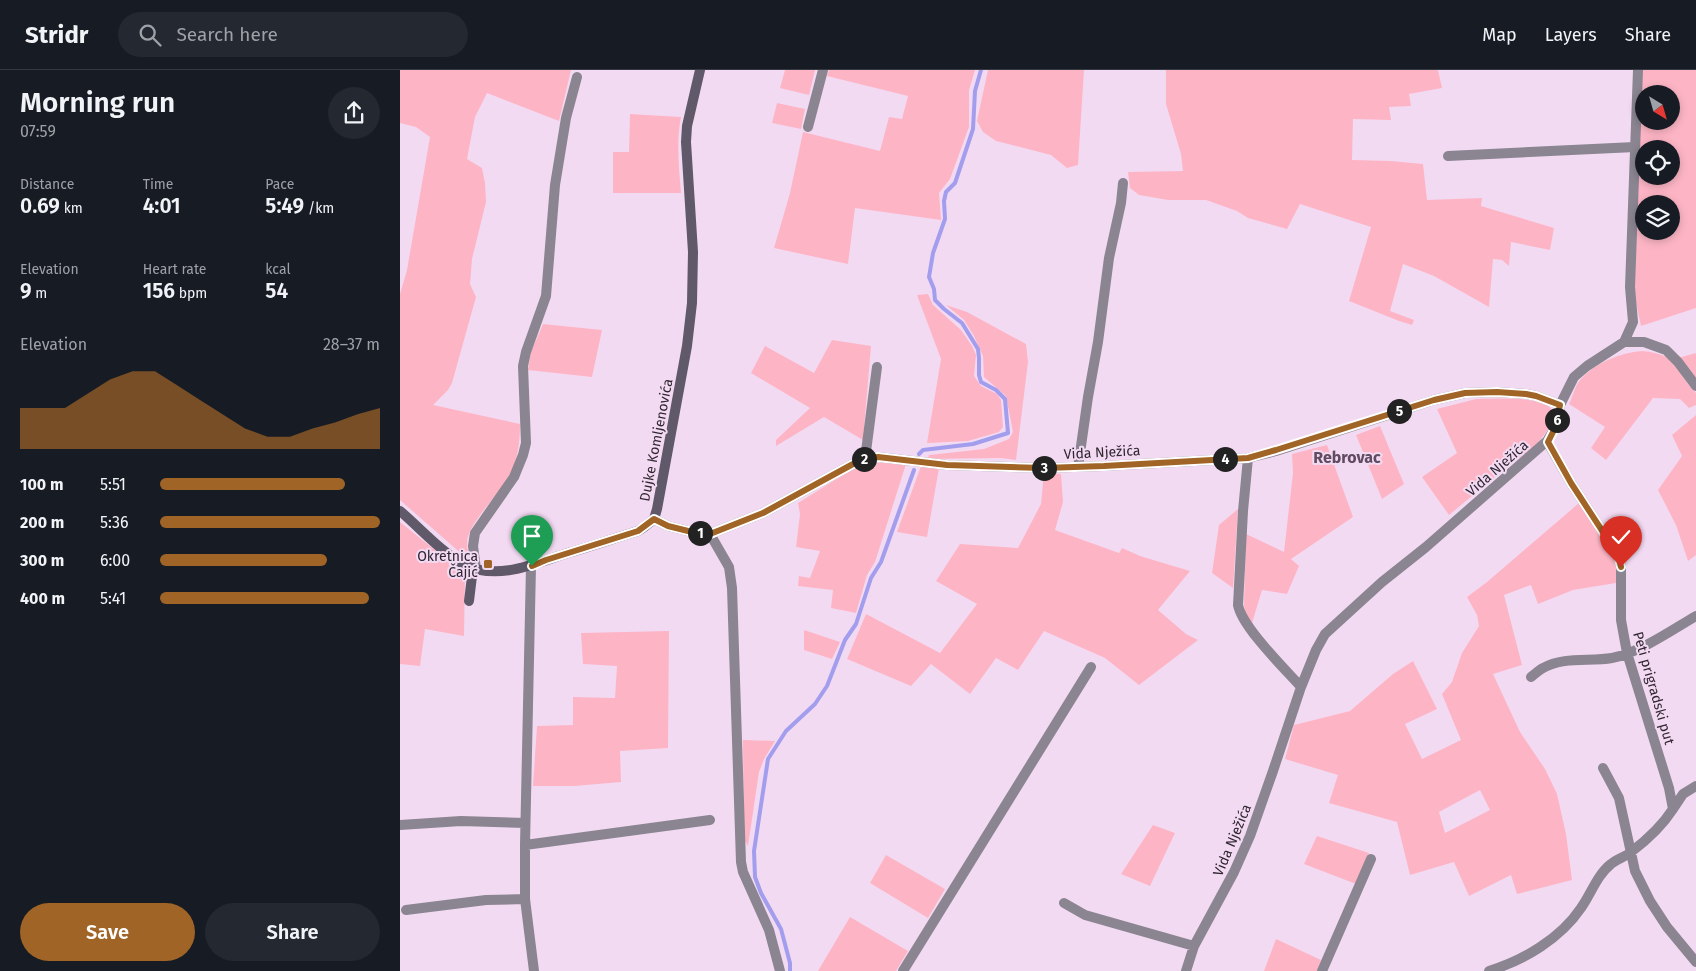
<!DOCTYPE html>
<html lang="en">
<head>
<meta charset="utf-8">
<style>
  :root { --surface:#171b24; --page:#242831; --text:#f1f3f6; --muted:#9ea1a6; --line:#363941; --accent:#a06426 }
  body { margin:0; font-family:"Fira Sans",sans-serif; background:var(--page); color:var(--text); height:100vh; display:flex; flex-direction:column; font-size:19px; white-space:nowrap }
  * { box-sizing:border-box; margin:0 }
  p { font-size:16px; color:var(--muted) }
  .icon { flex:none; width:28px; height:28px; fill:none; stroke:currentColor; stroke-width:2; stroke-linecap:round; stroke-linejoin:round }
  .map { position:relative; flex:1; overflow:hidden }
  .drawer { display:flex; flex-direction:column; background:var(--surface); width:400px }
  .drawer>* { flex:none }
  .needle { width:32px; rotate:143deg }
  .buttons { position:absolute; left:1235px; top:15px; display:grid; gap:10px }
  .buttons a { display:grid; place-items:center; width:45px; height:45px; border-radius:50%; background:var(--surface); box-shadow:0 2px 8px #0003; font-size:25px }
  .pin { position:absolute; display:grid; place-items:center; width:42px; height:42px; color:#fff; margin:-51px -21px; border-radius:50% 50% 50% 0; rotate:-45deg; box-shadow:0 0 5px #0007 }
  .pin .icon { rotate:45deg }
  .km { position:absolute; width:25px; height:25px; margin:-12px; border-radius:50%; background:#222; color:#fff; font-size:14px; line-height:25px; text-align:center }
  .round { display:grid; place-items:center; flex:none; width:52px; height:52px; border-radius:26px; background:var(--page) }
  .overview { display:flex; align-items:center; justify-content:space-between; height:85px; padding:0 20px }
  h1 { font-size:28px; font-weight:600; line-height:38px }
  .figures { display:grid; grid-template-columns:repeat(3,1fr); gap:8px; height:85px; padding:5px 20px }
  .figures div { display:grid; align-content:center }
  .figures b { font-size:21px; font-weight:600 }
  .figures small { font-size:14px; font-weight:400 }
  .figures p { font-size:14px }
  .chart { height:140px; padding:10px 20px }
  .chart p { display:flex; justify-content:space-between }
  .chart svg { width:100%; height:90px; margin-top:5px; fill:var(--accent); opacity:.7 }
  .action { display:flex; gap:10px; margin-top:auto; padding:10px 20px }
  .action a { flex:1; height:58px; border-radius:30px; background:var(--accent); color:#fff; font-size:20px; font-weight:600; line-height:58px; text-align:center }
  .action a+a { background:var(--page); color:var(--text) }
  ul { padding:0 20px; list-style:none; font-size:16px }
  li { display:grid; grid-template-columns:80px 60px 1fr; align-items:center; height:38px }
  li i { height:12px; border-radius:6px; background:var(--accent) }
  header { display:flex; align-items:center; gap:30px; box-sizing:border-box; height:70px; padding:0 25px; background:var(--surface); border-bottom:1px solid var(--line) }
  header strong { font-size:24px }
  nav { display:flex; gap:28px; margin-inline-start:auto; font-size:18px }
  .search { width:350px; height:45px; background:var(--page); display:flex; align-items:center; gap:12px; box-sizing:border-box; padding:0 18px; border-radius:28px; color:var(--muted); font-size:19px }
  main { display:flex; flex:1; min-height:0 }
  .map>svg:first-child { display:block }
</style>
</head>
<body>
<header>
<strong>Stridr</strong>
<div class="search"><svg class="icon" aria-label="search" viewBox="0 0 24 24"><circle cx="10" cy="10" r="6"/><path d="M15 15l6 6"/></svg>Search here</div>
<nav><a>Map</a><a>Layers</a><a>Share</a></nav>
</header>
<main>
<section class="drawer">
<div class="overview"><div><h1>Morning run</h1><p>07:59</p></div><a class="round"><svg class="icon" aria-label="share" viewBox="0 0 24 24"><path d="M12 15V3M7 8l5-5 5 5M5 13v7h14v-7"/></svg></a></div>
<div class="figures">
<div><p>Distance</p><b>0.69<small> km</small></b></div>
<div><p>Time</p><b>4:01</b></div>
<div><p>Pace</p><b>5:49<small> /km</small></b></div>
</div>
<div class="figures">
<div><p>Elevation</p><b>9<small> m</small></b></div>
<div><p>Heart rate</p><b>156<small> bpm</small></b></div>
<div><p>kcal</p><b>54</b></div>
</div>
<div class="chart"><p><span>Elevation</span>28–37 m</p>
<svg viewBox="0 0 160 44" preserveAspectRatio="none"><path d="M0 44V24L10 24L20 24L30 17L40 10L50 6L60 6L70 13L80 20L90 27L100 34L110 38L120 38L130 34L140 31L150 27L160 24V44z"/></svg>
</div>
<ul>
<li><b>100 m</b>5:51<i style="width:84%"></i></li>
<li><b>200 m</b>5:36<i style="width:100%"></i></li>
<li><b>300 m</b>6:00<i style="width:76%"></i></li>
<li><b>400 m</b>5:41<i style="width:95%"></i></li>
</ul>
<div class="action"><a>Save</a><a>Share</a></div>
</section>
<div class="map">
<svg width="1296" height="901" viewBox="0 0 1296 901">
  <rect width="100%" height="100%" fill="#f3daf3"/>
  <path fill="#fdb5c5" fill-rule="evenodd" d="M 0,0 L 171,0 L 159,51 L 87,23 L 75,47 L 67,89 L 82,98 L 85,113 L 86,132 L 72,189 L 70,214 L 76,227 L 52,313 L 48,320 L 33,335 L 120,354 C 120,372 118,390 109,406 C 99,424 73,449 68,467 C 66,472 68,480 68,486 L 64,486 L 0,430 L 0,224 L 7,200 L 30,67 L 16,57 L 0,53 Z
    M 385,0 L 415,0 L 409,25 L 380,18 Z
    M 429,0 L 575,0 L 569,20 L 569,57 L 550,109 L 539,123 L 541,150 L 455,138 L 448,194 L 374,178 L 390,123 L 403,62 L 480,81 L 489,47 L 502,49 L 508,26 L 427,6 Z
    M 588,0 L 684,0 L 678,95 L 667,98 L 651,85 L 596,71 L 583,62 L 577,51 Z
    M 766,0 L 1038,0 L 1042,18 L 1009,24 L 1011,36 L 989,37 L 991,50 L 953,49 L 952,90 L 991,91 L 1023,94 L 1027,130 L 1082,128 L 1081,136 L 1154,158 L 1150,180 L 1111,172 L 1109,196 L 1102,190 L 1093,189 L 1089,237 L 1034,206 L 1003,194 L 990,241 L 1014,250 L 1012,255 L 999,251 L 949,231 L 971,157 L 900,134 L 887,159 L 848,148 L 837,141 L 806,130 L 768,130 L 739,125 L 730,118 L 728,102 L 783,101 L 781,84 L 766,34 Z
    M 1242,0 L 1296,0 L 1296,238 L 1241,256 L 1234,224 ZM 1244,24 L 1271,24 L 1271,51 L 1244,51 ZM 1244,79 L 1271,79 L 1271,106 L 1244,106 ZM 1244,134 L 1271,134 L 1271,161 L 1244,161 Z
    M 377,33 L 405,39 L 401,59 L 372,53 Z
    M 230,44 L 281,47 C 276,73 279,97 281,123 L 213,123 L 213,82 L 229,82 Z
    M 528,224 L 533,235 L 561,260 L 572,276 L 576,285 L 574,306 L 581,316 L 597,324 L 601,330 L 603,357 L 599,362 L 568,371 L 527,373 L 541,289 L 517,225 Z
    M 546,235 L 567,242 L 626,274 L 628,292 L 616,390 L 601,388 L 528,389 L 529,385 L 584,379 L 609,369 L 613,362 L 606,326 L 584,307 L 583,286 L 574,266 L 564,250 Z
    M 143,254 L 202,260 L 192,307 L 128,300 L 131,282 Z
    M 432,270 L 471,276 L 463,370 L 424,347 L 376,376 L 376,370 L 410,338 L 351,303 L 365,276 L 414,303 Z
    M 1242,281 C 1282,285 1272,299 1296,323 L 1296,335 L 1289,338 L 1280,329 L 1253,328 L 1206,390 L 1191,378 L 1205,357 L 1169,334 C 1173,326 1175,315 1181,309 C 1196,292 1220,283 1242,281 Z
    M 1296,283 L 1296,312 L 1278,288 Z
    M 1076,329 C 1093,329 1135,326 1148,336 C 1160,345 1147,361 1141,369 C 1134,378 1123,385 1114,392 C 1092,409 1071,427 1049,445 L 1022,407 L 1057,383 L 1037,339 Z
    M 1296,345 L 1296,485 L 1288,491 L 1276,455 L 1258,420 L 1282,386 L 1272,365 Z
    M 980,356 L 1004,414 L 982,429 L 956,365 Z
    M 927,375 L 953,447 L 891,489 L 899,496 L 887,524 L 862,520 L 852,553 L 845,543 L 844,535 L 846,464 L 884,482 L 893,403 L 892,384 Z
    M 486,392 L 506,394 L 475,492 L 467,505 L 456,543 L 431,538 L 433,520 L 398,516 L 399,506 L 410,508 L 420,481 L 396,477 L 400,444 L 398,433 L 451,400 L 469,394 Z
    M 521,396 L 539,398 L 527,467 L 497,462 Z
    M 644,402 L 661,404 L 663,432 L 655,460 L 719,483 L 722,478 L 740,486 L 790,501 L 758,540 L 786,564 L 798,570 L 739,615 L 705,588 L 644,561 L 618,600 L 596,588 L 570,624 L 531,594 L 511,616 L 447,589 L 466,544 L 540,583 L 577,534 L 536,511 L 560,474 L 618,478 L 641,434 Z
    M 1179,433 L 1214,486 L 1217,496 L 1216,513 L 1173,520 L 1138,534 L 1131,515 L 1104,525 L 1122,595 L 1093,604 L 1120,662 L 1145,699 L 1157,724 L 1166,764 L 1172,810 L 1117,824 L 1111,805 L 1069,826 L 1054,792 L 1010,805 L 997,752 L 929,733 L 938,705 L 885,689 L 894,655 L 950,641 L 993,604 L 1013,591 L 1037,639 L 1005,654 L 1022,689 L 1061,670 L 1042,624 L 1052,612 L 1062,583 L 1079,556 L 1077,545 L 1067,527 L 1087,512 ZM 1080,720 L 1090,740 L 1045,763 L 1039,742 Z
    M 838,439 L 833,518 L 812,503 L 819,455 Z
    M 0,452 L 51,493 L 65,507 L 64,566 L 25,559 L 20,596 L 0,594 Z
    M 404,560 L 440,572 L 432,589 L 404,580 Z
    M 269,561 L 268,678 L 220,681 L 221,712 L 174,716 L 133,716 L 137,656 L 173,655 L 173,627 L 215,628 L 217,596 L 183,594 L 181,563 Z
    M 343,670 L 375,671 L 364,689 L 359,702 L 348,776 L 344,769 Z
    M 753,755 L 775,763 L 750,816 L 721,804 Z
    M 917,766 L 969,783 L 956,814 L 904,794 Z
    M 486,785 L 545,819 L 528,848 L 470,813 Z
    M 450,847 L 508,881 L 496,901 L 418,901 Z
    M 876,869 L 921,890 L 917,901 L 864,901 Z"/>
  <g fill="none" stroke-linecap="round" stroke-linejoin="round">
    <path stroke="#a39ded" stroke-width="4" d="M 519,384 L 523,380 L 573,374 L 608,363 L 605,329 L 596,320 L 581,312 L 579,305 L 579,288 L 578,279 L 562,253 L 544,239 L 535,230 L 534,219 L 529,207 L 533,183 L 545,149 L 544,131 L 546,122 L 555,113 L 573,59 L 575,21 L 581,0
      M 390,901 L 390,893 L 381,859 L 361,823 L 355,807 L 354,781 L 368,689 L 386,661 L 415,634 L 427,616 L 445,570 L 456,554 L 471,508 L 481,492 L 514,400"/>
    <path stroke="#8a8591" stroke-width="10" d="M 408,57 L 423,0
      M 1048,86 L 1235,77
      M 1224,272 L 1244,272 L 1266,280 L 1278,292 L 1296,316
      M 848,388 L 843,441 L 838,535 C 842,557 885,599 901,617
      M 465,389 L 477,297
      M 678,397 L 688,327 L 698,272 L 709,188 L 721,133 L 723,113
      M 254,449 L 268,456 L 288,461 L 310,464 L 363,443 L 453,394 L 465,389 L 478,387 L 547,395 L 644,398 L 704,396 L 848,388 L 876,381 L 1034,330 L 1065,323 L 1097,322 L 1126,324 L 1136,326 L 1160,335
      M 310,464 L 329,497 L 332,518 L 341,792 L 343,802 L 369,860 L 380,901
      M 131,496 L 125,775 L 125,829 L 134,901
      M 76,499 L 73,476 L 75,463 L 114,407 L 123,385 L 126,373 L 123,296 L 126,282 L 146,226 L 155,115 L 166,48 L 177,7
      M 1131,607 C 1135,604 1139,600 1143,598 C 1164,586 1190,592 1212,588 C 1239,583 1272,560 1296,546
      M 1203,698 L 1219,728 L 1235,801 L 1250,831 L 1267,857 L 1296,892
      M 1273,739 L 1283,724 L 1296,716
      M 0,755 L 61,751 L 125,753
      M 125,775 L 310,750
      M 664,833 L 685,845 L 794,876
      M 6,840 L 86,830 L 125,829
      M 503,901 L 691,597
      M 786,901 L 794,876 L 834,802 L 850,766 L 873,701 L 901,617 L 916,580 L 925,564 L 982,512 L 1026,477 L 1147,371 L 1155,358 L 1160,335 L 1174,307 L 1187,296 L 1224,272 L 1233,252 L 1230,217 L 1238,0
      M 922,901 L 971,789
      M 1089,901 C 1124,890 1160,869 1181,838 C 1191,824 1197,805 1211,794 C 1217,789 1225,787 1231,782 C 1247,770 1262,756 1273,739 L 1269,718 L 1227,583 L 1221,550 L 1221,497 L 1218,485 L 1171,413 L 1147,371"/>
    <path stroke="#60596a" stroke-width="10" d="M 0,441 C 19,457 43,484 65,495 C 99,511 136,493 168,483 C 192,476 215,468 238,461 L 244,457 L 254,449 L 257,439 L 287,276 L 292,233 L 293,182 L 286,72 L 287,56 L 300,0
      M 69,531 L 73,498"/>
  </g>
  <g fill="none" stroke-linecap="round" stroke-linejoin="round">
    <g stroke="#fff" stroke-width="10">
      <path id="route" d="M 132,496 L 146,490 L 238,461 L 254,449 L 268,456 L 288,461 L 310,464 L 363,443 L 453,394 L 465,389 L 478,387 L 547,395 L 644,398 L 704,396 L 848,388 L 876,380 L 1034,330 L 1065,323 L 1097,322 L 1126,324 L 1136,326 L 1160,335 L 1155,358 L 1148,372 L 1171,413 L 1218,485 L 1221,497"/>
    </g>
    <use href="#route" stroke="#a06426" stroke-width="6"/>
  </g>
  <rect fill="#a06426" stroke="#f3daf3" stroke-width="2" x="83" y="489" width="10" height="10" rx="2.5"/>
  <g text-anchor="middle" stroke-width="4" stroke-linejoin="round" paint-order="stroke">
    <g font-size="14" fill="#2f2630" stroke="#f3daf3">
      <text transform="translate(256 370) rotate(-79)" y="5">Dujke Komljenovića</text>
      <text transform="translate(702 382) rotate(-3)" y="5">Vida Nježića</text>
      <text transform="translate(1097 398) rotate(-41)" y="5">Vida Nježića</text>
      <text transform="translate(1254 618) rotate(74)" y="5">Peti prigradski put</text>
      <text transform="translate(832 770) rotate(-67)" y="5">Vida Nježića</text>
    </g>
    <g font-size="14" fill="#2f2630" stroke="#f3daf3" text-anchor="end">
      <text x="78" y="491">Okretnica<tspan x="78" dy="16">Čajić</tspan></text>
    </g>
    <g font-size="16" font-weight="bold" fill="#604c61" stroke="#f3daf3">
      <text x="947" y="393">Rebrovac</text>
    </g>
  </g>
</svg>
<div class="buttons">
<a><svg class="needle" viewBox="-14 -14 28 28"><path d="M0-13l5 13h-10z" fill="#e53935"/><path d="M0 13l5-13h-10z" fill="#9ea1a6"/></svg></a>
<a><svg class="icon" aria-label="locate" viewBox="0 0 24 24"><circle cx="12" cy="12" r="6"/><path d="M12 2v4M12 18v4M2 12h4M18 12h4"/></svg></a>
<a><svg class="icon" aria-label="layers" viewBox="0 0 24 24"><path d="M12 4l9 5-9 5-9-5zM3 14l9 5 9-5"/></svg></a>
</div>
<div class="pin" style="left:132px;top:496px;background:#1e9e55"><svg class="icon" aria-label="arrive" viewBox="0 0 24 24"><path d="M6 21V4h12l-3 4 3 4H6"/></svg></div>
<div class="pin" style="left:1221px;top:497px;background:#d93025"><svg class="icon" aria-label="check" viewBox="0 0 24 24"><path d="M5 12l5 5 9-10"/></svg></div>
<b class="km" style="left:300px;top:463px">1</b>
<b class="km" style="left:464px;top:389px">2</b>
<b class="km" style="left:644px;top:398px">3</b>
<b class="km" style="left:825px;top:389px">4</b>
<b class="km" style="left:999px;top:341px">5</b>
<b class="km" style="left:1157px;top:350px">6</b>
</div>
</main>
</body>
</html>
